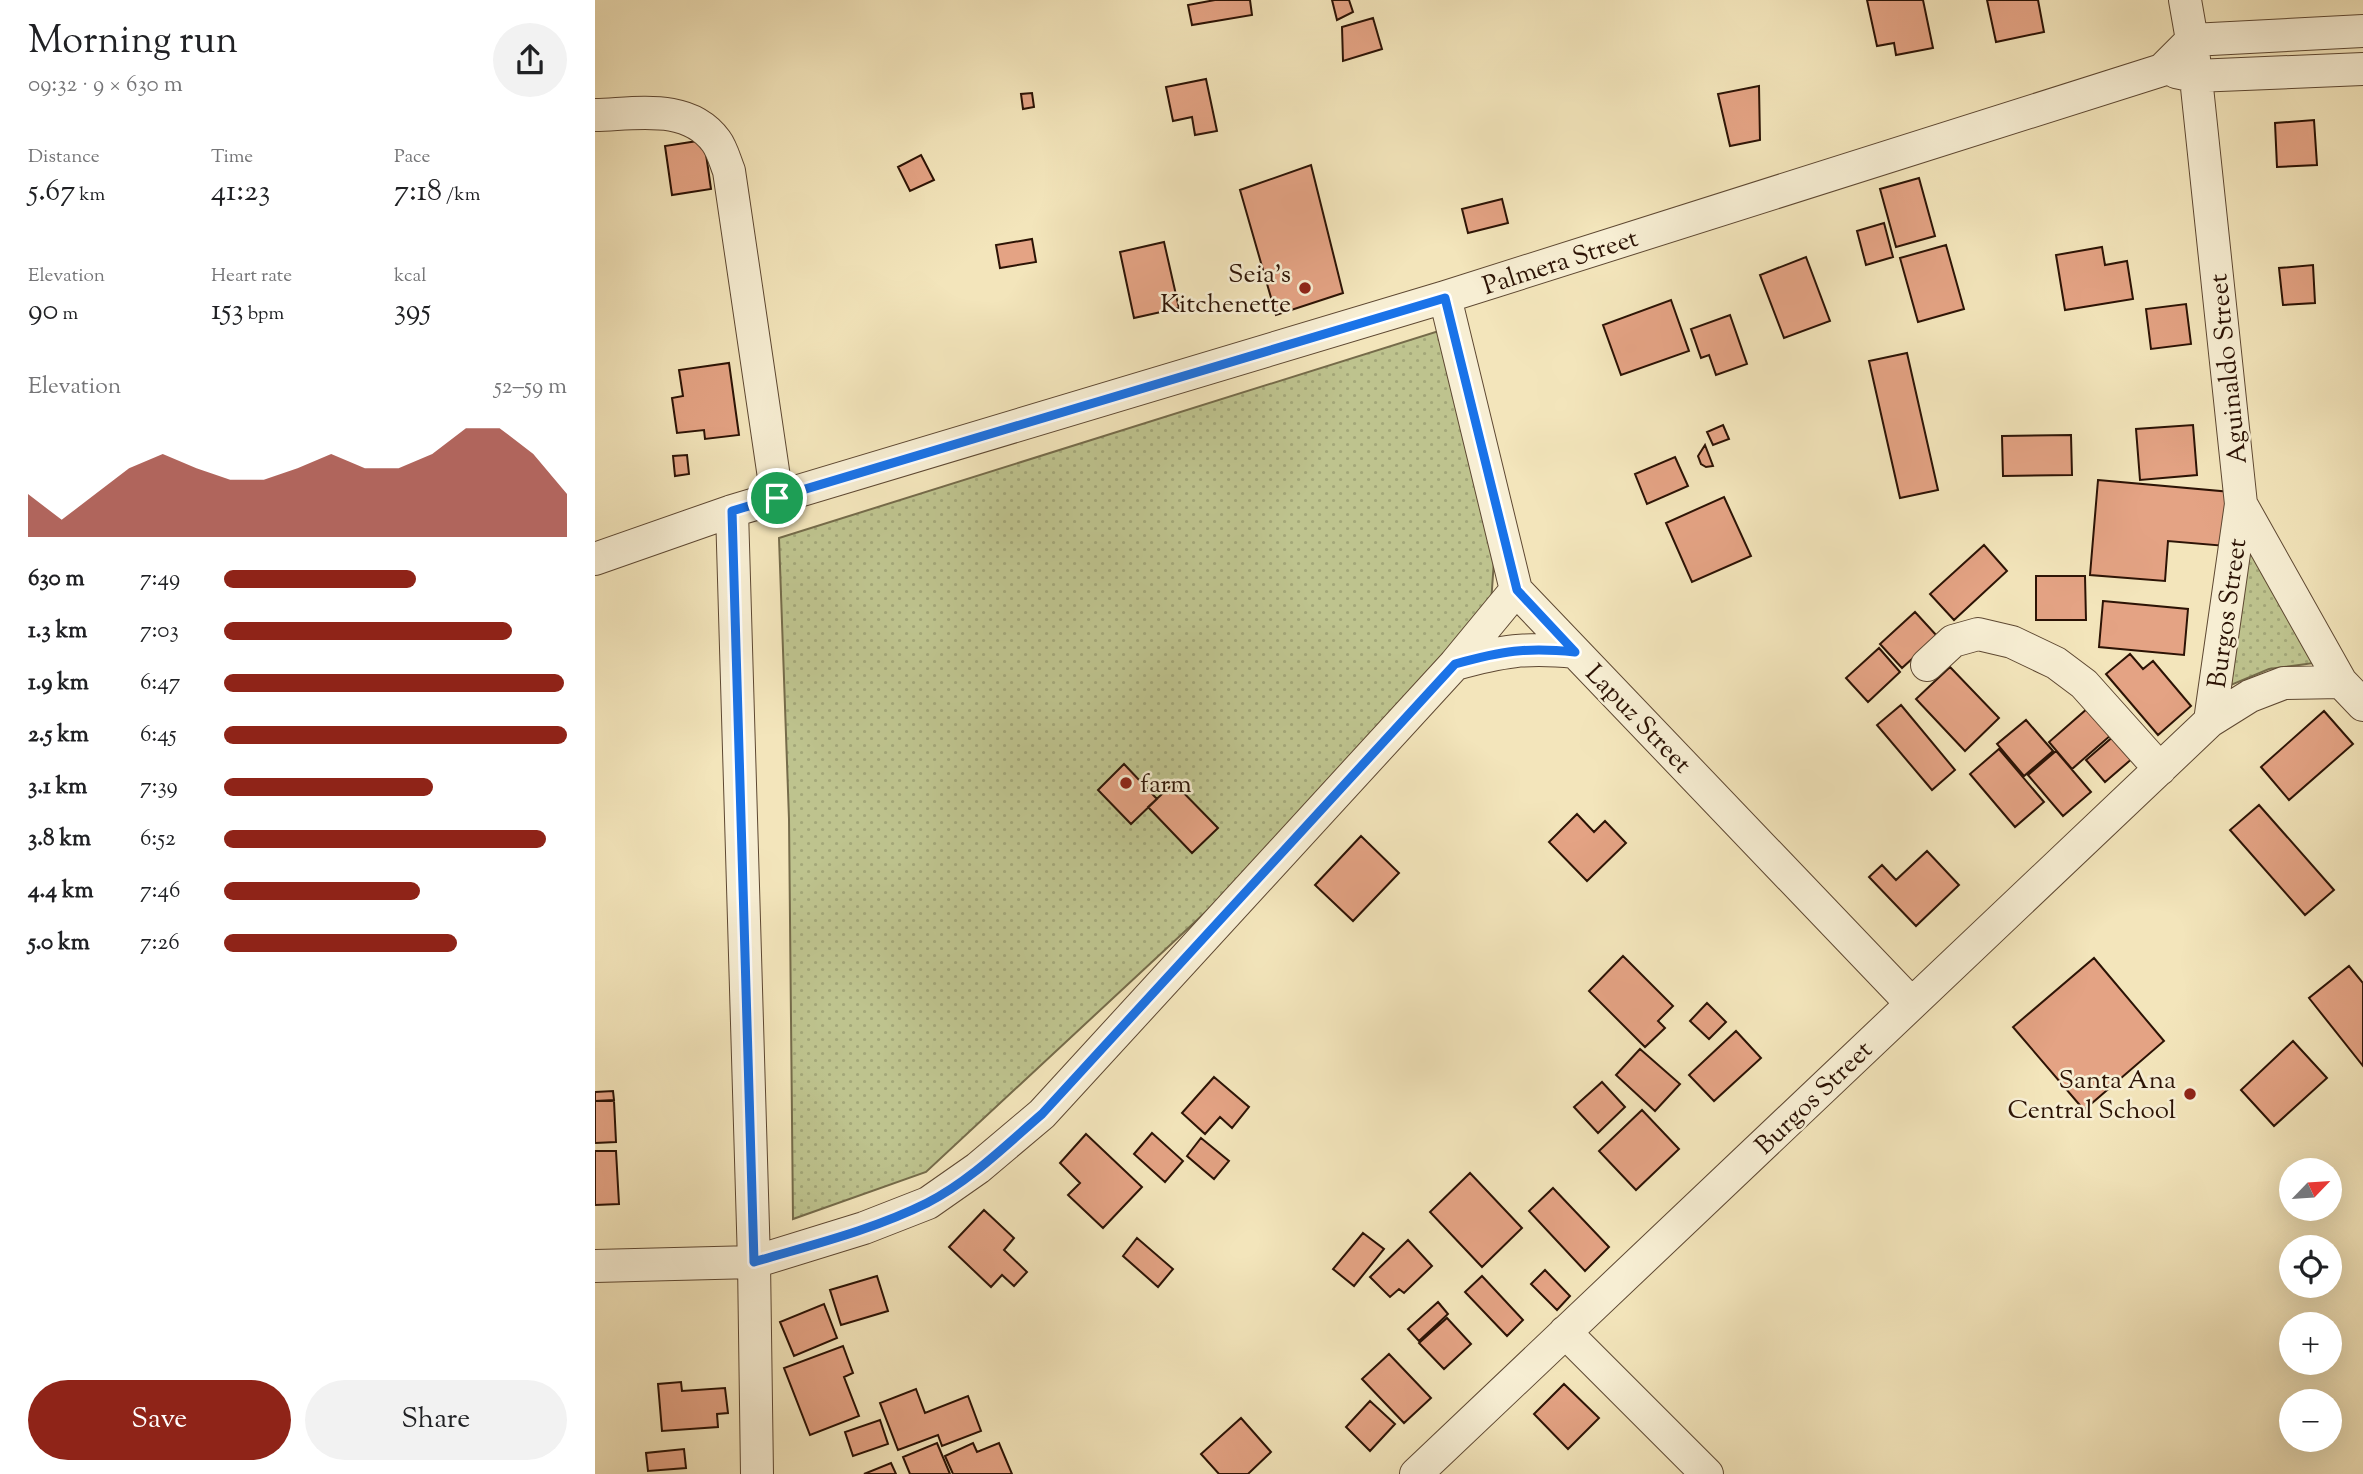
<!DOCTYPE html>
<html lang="en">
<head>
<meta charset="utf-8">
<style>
  :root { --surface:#fff; --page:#f2f2f2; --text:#202124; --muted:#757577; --accent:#8f2418 }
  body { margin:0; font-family:"Sorts Mill Goudy",serif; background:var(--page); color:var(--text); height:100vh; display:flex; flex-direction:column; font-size:26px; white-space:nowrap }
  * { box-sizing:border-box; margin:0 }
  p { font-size:23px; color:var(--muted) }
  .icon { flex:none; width:38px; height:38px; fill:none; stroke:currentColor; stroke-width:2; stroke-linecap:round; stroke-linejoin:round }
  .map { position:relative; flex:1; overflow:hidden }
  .sheet { display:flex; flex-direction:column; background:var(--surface); width:595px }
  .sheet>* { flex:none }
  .needle { width:46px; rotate:65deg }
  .buttons { position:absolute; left:1684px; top:1158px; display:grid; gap:14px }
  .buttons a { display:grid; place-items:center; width:63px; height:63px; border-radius:50%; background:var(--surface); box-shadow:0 7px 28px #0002; font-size:35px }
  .pin { position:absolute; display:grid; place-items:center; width:60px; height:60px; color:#fff; margin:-30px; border:4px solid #fff; border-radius:50%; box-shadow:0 2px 7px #0007 }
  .round { display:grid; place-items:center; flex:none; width:74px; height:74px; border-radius:37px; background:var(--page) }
  .summary { display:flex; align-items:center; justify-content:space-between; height:119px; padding:0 28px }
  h1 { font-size:38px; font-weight:600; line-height:52px }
  .stats { display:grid; grid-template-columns:repeat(3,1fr); gap:10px; height:119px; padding:7px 28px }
  .stats div { display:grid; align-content:center }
  .stats b { font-size:30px; font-weight:600 }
  .stats small { font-size:19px; font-weight:400 }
  .stats p { font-size:19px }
  .chart { height:196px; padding:14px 28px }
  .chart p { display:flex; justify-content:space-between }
  .chart svg { width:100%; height:126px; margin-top:7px; fill:var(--accent); opacity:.7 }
  .cta { display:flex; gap:14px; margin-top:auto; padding:14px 28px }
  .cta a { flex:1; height:80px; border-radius:42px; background:var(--accent); color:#fff; font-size:28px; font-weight:600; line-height:80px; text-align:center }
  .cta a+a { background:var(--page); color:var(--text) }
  ul { padding:0 28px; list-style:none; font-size:23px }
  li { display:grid; grid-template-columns:112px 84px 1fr; align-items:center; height:52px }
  li i { height:18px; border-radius:9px; background:var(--accent) }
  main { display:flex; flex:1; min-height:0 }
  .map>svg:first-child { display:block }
</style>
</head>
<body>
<main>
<section class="sheet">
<div class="summary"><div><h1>Morning run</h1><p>09:32 · 9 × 630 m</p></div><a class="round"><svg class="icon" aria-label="share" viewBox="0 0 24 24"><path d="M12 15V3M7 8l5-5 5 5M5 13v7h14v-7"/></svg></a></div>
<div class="stats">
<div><p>Distance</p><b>5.67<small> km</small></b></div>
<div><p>Time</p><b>41:23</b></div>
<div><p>Pace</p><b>7:18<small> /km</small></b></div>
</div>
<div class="stats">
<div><p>Elevation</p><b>90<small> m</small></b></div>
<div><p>Heart rate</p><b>153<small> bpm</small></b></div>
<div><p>kcal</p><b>395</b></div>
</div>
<div class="chart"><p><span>Elevation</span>52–59 m</p>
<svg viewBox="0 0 160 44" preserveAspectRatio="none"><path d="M0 44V29L10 38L20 29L30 20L40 15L50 20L60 24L70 24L80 20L90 15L100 20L110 20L120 15L130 6L140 6L150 15L160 29V44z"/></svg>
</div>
<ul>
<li><b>630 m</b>7:49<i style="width:56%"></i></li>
<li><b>1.3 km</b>7:03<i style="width:84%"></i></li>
<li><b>1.9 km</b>6:47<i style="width:99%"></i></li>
<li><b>2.5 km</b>6:45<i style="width:100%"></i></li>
<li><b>3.1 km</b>7:39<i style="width:61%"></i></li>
<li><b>3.8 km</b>6:52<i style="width:94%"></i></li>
<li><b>4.4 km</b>7:46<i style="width:57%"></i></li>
<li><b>5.0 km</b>7:26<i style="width:68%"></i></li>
</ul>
<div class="cta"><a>Save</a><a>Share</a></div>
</section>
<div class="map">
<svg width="1768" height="1474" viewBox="0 0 1768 1474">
  <defs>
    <pattern id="grass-dots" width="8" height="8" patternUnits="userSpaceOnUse" patternTransform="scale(1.75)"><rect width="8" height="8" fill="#bec38e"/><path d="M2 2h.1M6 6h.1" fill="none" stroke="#a3a779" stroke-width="1.8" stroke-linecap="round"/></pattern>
  </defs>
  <rect width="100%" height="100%" fill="#f3e5bb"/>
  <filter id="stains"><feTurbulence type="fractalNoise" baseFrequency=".00286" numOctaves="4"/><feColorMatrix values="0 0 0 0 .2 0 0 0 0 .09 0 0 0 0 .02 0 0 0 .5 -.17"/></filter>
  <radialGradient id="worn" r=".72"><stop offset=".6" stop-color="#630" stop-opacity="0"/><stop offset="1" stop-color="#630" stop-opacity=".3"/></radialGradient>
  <path fill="url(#grass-dots)" stroke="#756b4a" stroke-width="2" d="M 866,324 L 904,488 L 895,618 L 658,868 L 331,1172 L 198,1219 L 194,819 L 184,538 Z
    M 1654,535 L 1719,663 L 1674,669 L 1636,685 Z"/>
  <path fill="#e4a384" stroke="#2c1305" stroke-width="2" d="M 620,0 L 655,0 L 657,15 L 597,25 L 593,5 Z
    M 737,0 L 754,0 L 758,12 L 742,20 Z
    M 1272,0 L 1328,0 L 1338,48 L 1301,55 L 1299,43 L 1282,46 Z
    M 1392,0 L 1443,0 L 1449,32 L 1401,42 Z
    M 778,18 L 787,49 L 748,61 L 747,27 Z
    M 611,79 L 622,131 L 600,135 L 597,117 L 578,121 L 571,87 Z
    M 1164,86 L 1165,140 L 1135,146 L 1123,94 Z
    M 437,93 L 439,107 L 428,109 L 426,94 Z
    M 1719,120 L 1722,165 L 1682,167 L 1680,123 Z
    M 109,140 L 116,189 L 77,195 L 70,146 Z
    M 326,155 L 339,180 L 315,191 L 303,167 Z
    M 716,165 L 748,293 L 681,315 L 645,190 Z
    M 1324,178 L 1340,236 L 1301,247 L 1285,189 Z
    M 907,199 L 913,223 L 873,233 L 867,209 Z
    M 1289,223 L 1298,257 L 1271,265 L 1262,231 Z
    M 437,239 L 441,262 L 405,268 L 401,245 Z
    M 569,242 L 584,308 L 539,318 L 525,252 Z
    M 1351,245 L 1369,309 L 1323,322 L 1305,258 Z
    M 1507,247 L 1510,265 L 1532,261 L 1538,299 L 1470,310 L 1461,255 Z
    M 1211,257 L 1235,321 L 1189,338 L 1165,275 Z
    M 1718,265 L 1720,303 L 1688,305 L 1684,268 Z
    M 1076,300 L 1094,351 L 1026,375 L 1008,325 Z
    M 1591,304 L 1596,344 L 1556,349 L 1551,309 Z
    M 1135,315 L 1152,364 L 1121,375 L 1114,355 L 1106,358 L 1096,329 Z
    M 1312,353 L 1343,490 L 1305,498 L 1274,361 Z
    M 134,363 L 144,435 L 110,439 L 109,430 L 82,433 L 77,398 L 88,396 L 84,370 Z
    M 1128,425 L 1134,439 L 1118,445 L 1112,432 Z
    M 1598,425 L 1602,475 L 1545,480 L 1541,429 Z
    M 1476,435 L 1477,475 L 1408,476 L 1407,436 Z
    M 1110,445 L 1118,466 L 1111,467 L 1106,464 L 1103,456 Z
    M 92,455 L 94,474 L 80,476 L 78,456 Z
    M 1080,457 L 1093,486 L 1052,504 L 1040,474 Z
    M 1503,480 L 1636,492 L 1631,546 L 1573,541 L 1570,581 L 1495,575 Z
    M 1129,497 L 1156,556 L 1097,582 L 1071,523 Z
    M 1389,545 L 1412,571 L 1359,620 L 1335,594 Z
    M 1441,576 L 1490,576 L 1491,620 L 1441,620 Z
    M 1508,601 L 1593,609 L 1589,655 L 1504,647 Z
    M 1320,612 L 1342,636 L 1307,668 L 1285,644 Z
    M 1284,648 L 1305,672 L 1273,702 L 1251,678 Z
    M 1535,654 L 1548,669 L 1558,661 L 1596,706 L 1563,735 L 1511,674 Z
    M 1355,667 L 1404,718 L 1370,751 L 1321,699 Z
    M 1306,705 L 1360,770 L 1337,790 L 1282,725 Z
    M 1493,708 L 1516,735 L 1477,769 L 1454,742 Z
    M 1729,711 L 1758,744 L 1694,800 L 1666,767 Z
    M 1431,720 L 1458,751 L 1429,776 L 1402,744 Z
    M 1520,735 L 1539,757 L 1510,782 L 1491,760 Z
    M 1404,749 L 1449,802 L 1420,827 L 1375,774 Z
    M 1461,751 L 1496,792 L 1468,816 L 1433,775 Z
    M 529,764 L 562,799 L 536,824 L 503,790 Z
    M 579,783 L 623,828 L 597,853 L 553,807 Z
    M 1664,805 L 1739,890 L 1710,915 L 1635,830 Z
    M 982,814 L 999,832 L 1010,821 L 1031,843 L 992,881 L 954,842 Z
    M 766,836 L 804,873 L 758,921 L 720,885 Z
    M 1332,851 L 1364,885 L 1321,926 L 1274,877 L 1287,865 L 1301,880 Z
    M 1028,956 L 1078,1006 L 1063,1021 L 1070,1028 L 1050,1047 L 994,991 Z
    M 1499,958 L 1569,1041 L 1489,1110 L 1418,1027 Z
    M 1754,966 L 1768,983 L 1768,1066 L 1714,998 Z
    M 1112,1003 L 1131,1022 L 1114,1039 L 1095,1021 Z
    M 1141,1031 L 1166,1058 L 1119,1101 L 1094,1075 Z
    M 1698,1041 L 1732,1078 L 1679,1126 L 1646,1090 Z
    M 1045,1049 L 1085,1084 L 1060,1111 L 1021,1075 Z
    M 619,1077 L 654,1107 L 637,1128 L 625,1117 L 610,1134 L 587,1113 Z
    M 1007,1082 L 1030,1107 L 1003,1133 L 979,1107 Z
    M 18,1091 L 19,1100 L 0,1101 L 0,1092 Z
    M 0,1101 L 19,1101 L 21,1142 L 0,1143 Z
    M 1047,1110 L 1084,1149 L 1041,1190 L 1004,1151 Z
    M 557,1133 L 588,1161 L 570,1182 L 539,1154 Z
    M 491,1134 L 547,1187 L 508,1228 L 473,1195 L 485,1183 L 465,1163 Z
    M 606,1138 L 634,1161 L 619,1179 L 592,1156 Z
    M 0,1151 L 21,1151 L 24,1204 L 0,1205 Z
    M 875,1173 L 927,1228 L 887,1267 L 835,1212 Z
    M 958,1188 L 1014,1247 L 990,1271 L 934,1211 Z
    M 389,1210 L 419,1238 L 409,1250 L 432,1272 L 419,1286 L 407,1275 L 396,1287 L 354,1247 Z
    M 768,1233 L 789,1249 L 759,1286 L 738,1269 Z
    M 542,1238 L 578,1269 L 563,1287 L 528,1256 Z
    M 813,1240 L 837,1266 L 809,1293 L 804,1289 L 795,1297 L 775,1277 Z
    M 950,1270 L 975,1296 L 962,1310 L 936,1284 Z
    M 282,1276 L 293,1311 L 246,1325 L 235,1290 Z
    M 887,1276 L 928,1320 L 912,1336 L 870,1292 Z
    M 843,1302 L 853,1314 L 824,1341 L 813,1329 Z
    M 229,1304 L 242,1338 L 199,1356 L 185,1322 Z
    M 852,1318 L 876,1344 L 849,1369 L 824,1343 Z
    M 248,1346 L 258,1373 L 249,1377 L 264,1416 L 215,1435 L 189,1368 Z
    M 794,1354 L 836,1398 L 809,1423 L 767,1379 Z
    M 86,1382 L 87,1391 L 130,1388 L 133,1413 L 122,1414 L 123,1427 L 67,1431 L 63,1384 Z
    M 969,1384 L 1004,1418 L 973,1449 L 939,1414 Z
    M 321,1389 L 330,1413 L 373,1396 L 386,1431 L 347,1446 L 343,1435 L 303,1450 L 285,1403 Z
    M 775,1401 L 800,1424 L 775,1451 L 751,1427 Z
    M 646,1418 L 676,1452 L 653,1474 L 624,1474 L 606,1454 Z
    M 285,1420 L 293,1444 L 258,1456 L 250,1432 Z
    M 342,1443 L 355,1474 L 315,1474 L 308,1457 Z
    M 378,1443 L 382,1452 L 404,1443 L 417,1474 L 358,1474 L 350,1456 Z
    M 89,1449 L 91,1468 L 53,1471 L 51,1453 Z
    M 296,1463 L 301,1474 L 269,1474 Z"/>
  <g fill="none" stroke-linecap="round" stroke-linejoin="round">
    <g stroke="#5e4832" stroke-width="34">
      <path id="minor" d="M 1590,0 L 1597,40 L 1646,504 L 1746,682 L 1768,705
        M 1581,72 L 1600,76 L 1768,69
        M 0,115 C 42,114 93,103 121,141 C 127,149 130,161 134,171 L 182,498
        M 850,297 L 921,590 L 1316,1003
        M 137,511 L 159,1262 L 162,1474
        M 0,559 L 137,511 L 850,297 L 1567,70 L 1597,40 L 1768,31
        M 860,664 C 907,651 931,647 980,652
        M 1332,665 L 1358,641 L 1383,634 L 1417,642 L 1461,663 L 1489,684 L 1565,769
        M 1615,721 L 1655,696 L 1689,683 L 1746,682
        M 0,1266 L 159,1262 L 269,1228 L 333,1203 L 383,1168 L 447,1114 L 860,664 L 921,590
        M 970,1332 L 1112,1474
        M 821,1474 L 1615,721 L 1646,504"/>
    </g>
    <use href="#minor" stroke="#f7eed3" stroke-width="32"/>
  </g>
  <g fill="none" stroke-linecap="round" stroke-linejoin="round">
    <g stroke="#fff" stroke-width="14">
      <path id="route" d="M 850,298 L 922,590 L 980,652 C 931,647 907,651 860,664 L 447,1114 C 411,1145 375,1181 332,1203 C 278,1230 216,1245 159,1262 L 137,511 Z"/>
    </g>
    <use href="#route" stroke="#1a73e8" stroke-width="9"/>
  </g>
  <g fill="#8f2418" stroke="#f7eed3" stroke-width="2.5">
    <circle cx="710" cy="288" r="7"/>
    <circle cx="531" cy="783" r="7"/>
    <circle cx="1595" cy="1094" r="7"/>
  </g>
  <g text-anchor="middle" stroke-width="5" stroke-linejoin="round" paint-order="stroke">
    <g font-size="26" fill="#2c1305" stroke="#f7eed3">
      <text transform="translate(965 261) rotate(-18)" y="9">Palmera Street</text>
      <text transform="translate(1632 369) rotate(-96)" y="9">Aguinaldo Street</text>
      <text transform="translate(1631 613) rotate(-82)" y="9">Burgos Street</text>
      <text transform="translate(1044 718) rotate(46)" y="9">Lapuz Street</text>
      <text transform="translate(1218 1097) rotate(-44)" y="9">Burgos Street</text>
    </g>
    <g font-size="26" fill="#2c1305" stroke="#f7eed3" text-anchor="end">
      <text x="696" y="282">Seia's<tspan x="696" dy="30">Kitchenette</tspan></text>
      <text x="545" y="792" text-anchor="start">farm</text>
      <text x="1581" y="1088">Santa Ana<tspan x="1581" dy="30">Central School</tspan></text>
    </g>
  </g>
  <rect width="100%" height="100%" filter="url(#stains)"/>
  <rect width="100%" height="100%" fill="url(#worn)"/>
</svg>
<div class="buttons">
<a><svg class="needle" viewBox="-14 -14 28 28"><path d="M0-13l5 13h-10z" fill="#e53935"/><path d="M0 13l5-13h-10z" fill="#757577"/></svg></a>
<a><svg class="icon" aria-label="locate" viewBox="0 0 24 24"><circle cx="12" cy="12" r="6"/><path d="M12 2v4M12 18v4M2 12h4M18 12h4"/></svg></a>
<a>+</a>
<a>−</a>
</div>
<div class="pin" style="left:182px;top:498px;background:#1e9e55"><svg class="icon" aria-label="arrive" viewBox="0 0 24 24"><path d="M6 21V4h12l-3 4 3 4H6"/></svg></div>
</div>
</main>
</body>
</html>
